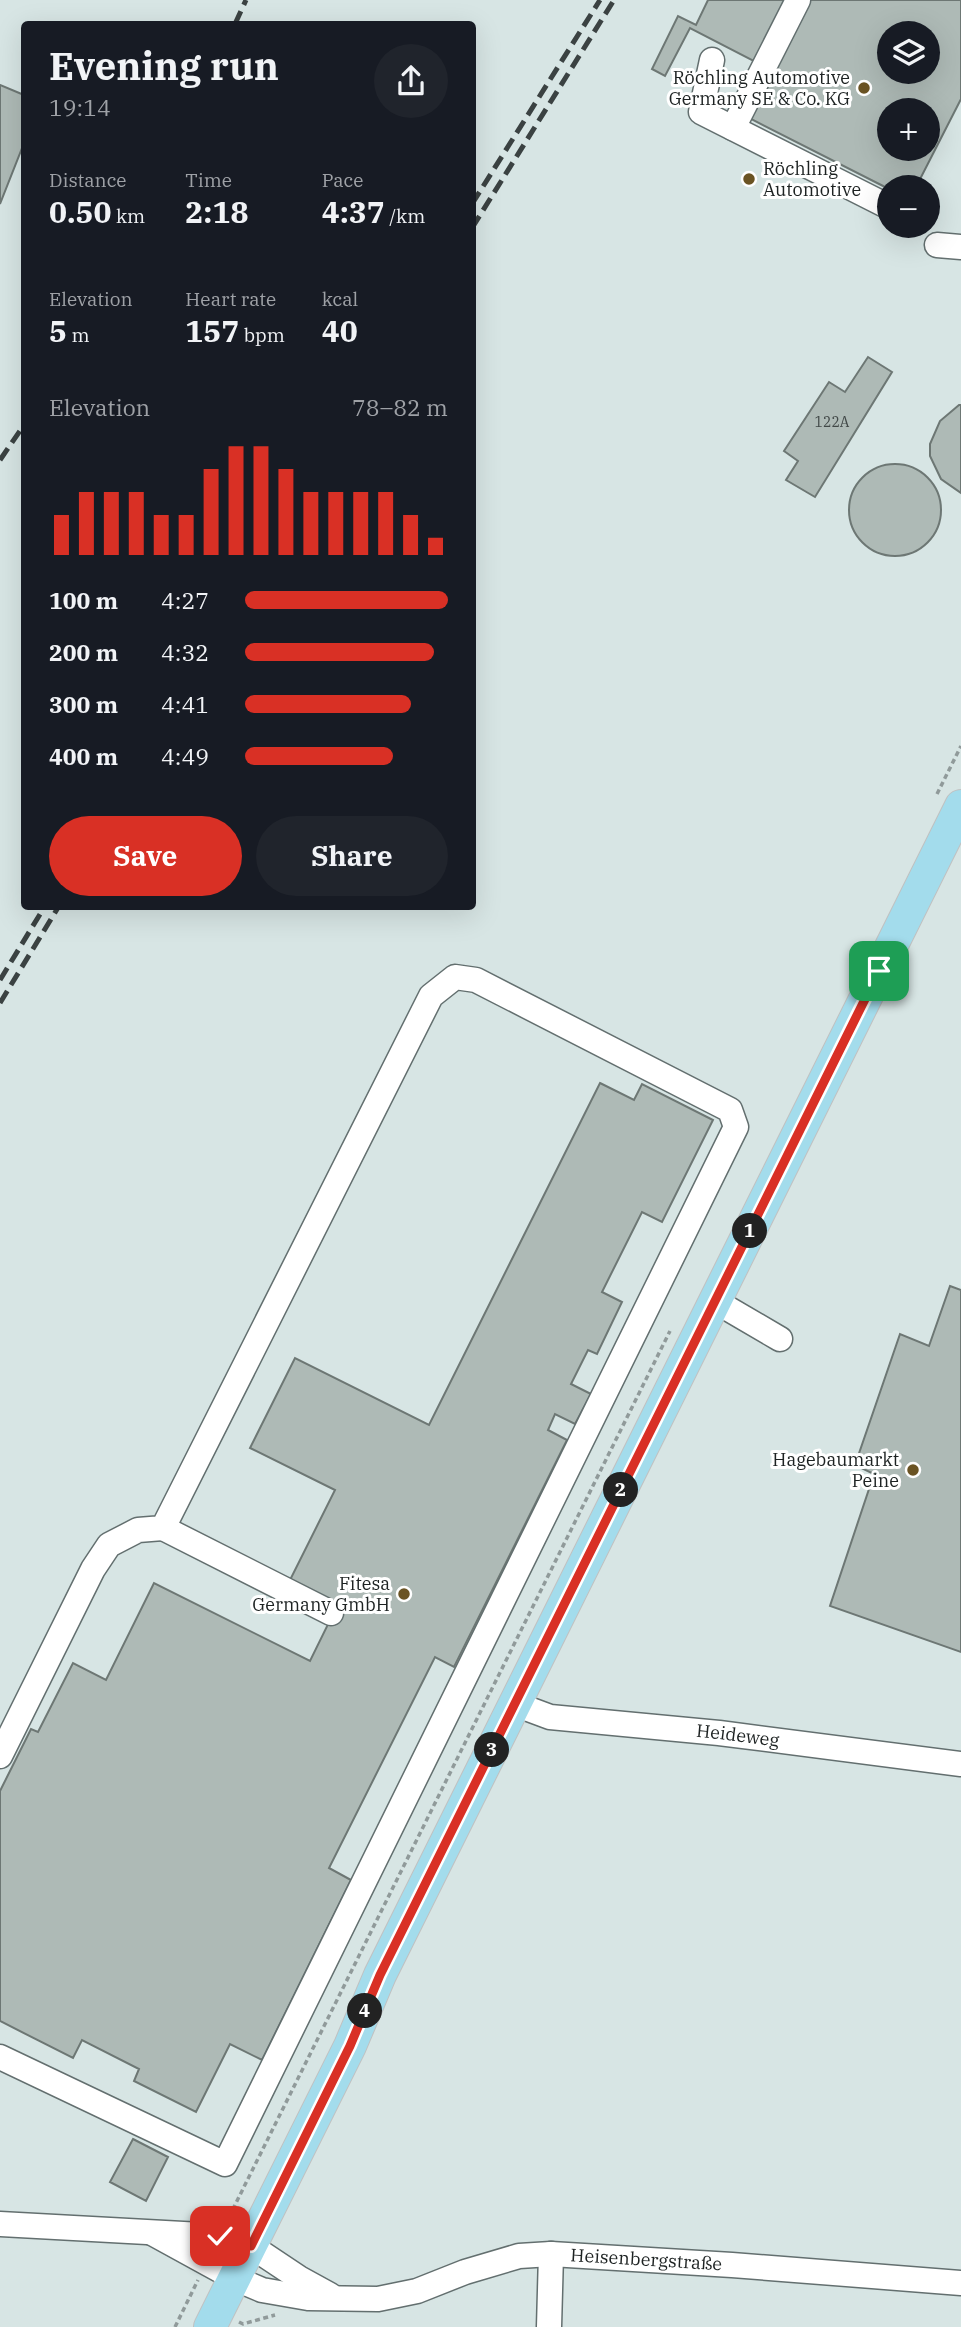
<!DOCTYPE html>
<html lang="en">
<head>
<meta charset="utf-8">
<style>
  :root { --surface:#171b24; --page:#20242c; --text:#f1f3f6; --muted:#9ea1a6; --accent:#d93025 }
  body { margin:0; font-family:"IBM Plex Serif",serif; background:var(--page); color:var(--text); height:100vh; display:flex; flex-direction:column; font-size:26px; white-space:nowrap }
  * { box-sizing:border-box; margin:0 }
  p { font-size:23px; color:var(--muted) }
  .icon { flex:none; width:38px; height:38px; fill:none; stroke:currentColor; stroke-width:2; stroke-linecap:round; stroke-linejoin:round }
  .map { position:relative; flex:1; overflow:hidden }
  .side { position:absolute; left:21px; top:21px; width:455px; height:889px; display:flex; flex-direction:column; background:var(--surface); border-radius:7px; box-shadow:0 7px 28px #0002 }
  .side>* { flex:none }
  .fabs { position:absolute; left:877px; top:21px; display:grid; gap:14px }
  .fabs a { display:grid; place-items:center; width:63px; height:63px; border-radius:50%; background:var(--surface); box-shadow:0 7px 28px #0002; font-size:35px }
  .pin { position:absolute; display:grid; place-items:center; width:60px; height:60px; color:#fff; margin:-30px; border-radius:14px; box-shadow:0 4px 10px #0006 }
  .km { position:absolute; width:35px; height:35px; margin:-18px; border-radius:50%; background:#222; color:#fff; font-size:19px; line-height:35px; text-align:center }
  .round { display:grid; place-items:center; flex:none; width:74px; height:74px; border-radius:37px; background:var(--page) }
  .headline { display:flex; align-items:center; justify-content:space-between; height:119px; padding:0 28px }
  h1 { font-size:38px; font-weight:800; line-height:52px }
  .metrics { display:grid; grid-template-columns:repeat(3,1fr); gap:10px; height:119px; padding:7px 28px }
  .metrics div { display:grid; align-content:center }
  .metrics b { font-size:30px; font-weight:800 }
  .metrics small { font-size:19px; font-weight:400 }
  .metrics p { font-size:19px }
  .chart { height:196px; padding:14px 28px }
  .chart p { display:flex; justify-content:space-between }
  .chart svg { width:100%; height:126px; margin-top:7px; stroke:var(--accent); stroke-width:6 }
  .primary-button { display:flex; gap:14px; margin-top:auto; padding:14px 28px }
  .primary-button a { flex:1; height:80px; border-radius:42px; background:var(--accent); color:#fff; font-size:28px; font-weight:800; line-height:80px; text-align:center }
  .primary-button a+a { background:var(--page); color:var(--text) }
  ul { padding:0 28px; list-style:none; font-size:23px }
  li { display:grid; grid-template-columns:112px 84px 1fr; align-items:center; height:52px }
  li i { height:18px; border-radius:9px; background:var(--accent) }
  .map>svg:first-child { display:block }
</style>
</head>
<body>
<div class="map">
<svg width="961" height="2327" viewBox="0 0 961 2327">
  <rect width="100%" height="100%" fill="#d7e5e4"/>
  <path fill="#aebab6" stroke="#6d7774" stroke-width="2" fill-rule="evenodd" d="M 708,0 L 961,0 L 961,99 L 916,187 L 889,187 L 889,189 L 751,119 L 754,61 L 690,28 L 665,76 L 652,69 L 678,16 L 696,25 ZM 889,33 L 928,33 L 928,72 L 889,72 ZM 889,110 L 928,110 L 928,149 L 889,149 Z
    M 0,85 L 24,95 L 24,143 L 0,204 Z
    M 868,357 L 892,372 L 815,497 L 786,480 L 798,461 L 784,451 L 829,382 L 845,392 Z
    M 959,405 L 961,405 L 961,493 L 941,479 L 930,456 L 930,444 L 940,421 Z
    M849 510a46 46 0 1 1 92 0a46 46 0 1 1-92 0Z
    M 600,1083 L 634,1100 L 642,1084 L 713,1120 L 662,1222 L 642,1212 L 602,1292 L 622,1302 L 597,1354 L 588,1350 L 571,1384 L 591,1394 L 575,1424 L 555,1414 L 548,1430 L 567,1440 L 454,1667 L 435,1657 L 329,1868 L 351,1880 L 262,2060 L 230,2044 L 196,2112 L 134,2081 L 139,2069 L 82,2040 L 73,2058 L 0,2021 L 0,1791 L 31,1729 L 38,1732 L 73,1663 L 106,1680 L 154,1583 L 310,1661 L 338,1604 L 290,1580 L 335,1490 L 250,1448 L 295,1358 L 429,1425 Z
    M 950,1286 L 961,1290 L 961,1652 L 830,1606 L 874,1474 L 855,1465 L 900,1334 L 929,1346 Z
    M 133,2139 L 168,2157 L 146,2201 L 110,2182 Z"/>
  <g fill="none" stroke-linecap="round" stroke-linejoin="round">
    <g stroke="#636f6f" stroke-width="27">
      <g id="minor">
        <path d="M 712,60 L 701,112 L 889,207"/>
        <path d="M 733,128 L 798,0"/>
        <path d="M 937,245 L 961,247"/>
        <path d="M 715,1301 L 780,1339"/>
        <path d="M 163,1528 L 331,1613"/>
        <path id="s1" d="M 515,1704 L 550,1717 L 719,1733 L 961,1764"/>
        <path d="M 0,1756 L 93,1569 L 109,1545 L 138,1530 L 163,1528 L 431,996 L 455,977 L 476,980 L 730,1110 L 736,1127 L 225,2164 L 0,2057"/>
        <path d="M 0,2224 L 220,2236 L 251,2246 L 299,2278 L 330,2295"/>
        <path id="s2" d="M 152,2233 L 236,2279 L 262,2290 L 308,2298 L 378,2299 L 417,2291 L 465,2272 L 519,2256 L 551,2254 L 732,2265 L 961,2283"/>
        <path d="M 549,2327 L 551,2254"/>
      </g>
    </g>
    <g stroke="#c0c1c1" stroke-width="34">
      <path id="major" d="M 210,2327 L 350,2046 L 380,1975 L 961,806"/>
    </g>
    <path stroke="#909a9a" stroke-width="3.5" stroke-dasharray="5 3.5" stroke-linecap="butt" d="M 937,794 L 961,746
      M 229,2217 L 670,1331
      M 239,2322 L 243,2324 L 275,2315
      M 175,2327 L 198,2280"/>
    <use href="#minor" stroke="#fff" stroke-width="24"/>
    <use href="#major" stroke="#a3dcec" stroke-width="32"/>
    <path stroke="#3b4242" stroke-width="5" stroke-dasharray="14 7" stroke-linecap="butt" d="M 219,24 L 220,22
      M 235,24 L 246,0
      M 472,204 L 600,0
      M 472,228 L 614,0
      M 0,460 L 24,425
      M 0,980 L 45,906
      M 0,1003 L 59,906"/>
  </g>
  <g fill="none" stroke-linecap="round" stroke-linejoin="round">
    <g stroke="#fff" stroke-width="14">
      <path id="route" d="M 220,2236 L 251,2246 L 350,2046 L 380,1975 L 879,971"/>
    </g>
    <use href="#route" stroke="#d93025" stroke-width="9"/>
  </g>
  <g fill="#6a5323" stroke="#fff" stroke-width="2.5">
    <circle cx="864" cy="88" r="7"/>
    <circle cx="749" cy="179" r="7"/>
    <circle cx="913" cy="1470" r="7"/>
    <circle cx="404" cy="1594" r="7"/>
  </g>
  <g text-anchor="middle" stroke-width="6" stroke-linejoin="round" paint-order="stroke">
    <g font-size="14" fill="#414847">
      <text x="832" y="427">122A</text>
    </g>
    <g font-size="18" fill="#1d2222" stroke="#fff" text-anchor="end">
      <text x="850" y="84">Röchling Automotive<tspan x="850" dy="21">Germany SE &amp; Co. KG</tspan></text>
      <text x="763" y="175" text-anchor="start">Röchling<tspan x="763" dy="21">Automotive</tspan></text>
      <text x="899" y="1466">Hagebaumarkt<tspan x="899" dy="21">Peine</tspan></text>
      <text x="390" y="1590">Fitesa<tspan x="390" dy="21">Germany GmbH</tspan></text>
    </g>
    <g font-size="18" fill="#1d2222" stroke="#fff">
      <text dy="6" stroke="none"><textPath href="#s1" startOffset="226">Heideweg</textPath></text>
      <text dy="6" stroke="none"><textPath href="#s2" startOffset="516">Heisenbergstraße</textPath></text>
    </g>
  </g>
</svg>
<div class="fabs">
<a><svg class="icon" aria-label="layers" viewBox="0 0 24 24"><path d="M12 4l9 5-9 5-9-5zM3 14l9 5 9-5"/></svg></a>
<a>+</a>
<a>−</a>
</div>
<div class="pin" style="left:879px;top:971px;background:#1e9e55"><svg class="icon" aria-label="arrive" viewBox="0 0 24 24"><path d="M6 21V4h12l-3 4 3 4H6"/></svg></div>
<div class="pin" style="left:220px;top:2236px;background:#d93025"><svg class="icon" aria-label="check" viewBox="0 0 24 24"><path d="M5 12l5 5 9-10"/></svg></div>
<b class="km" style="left:750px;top:1231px">1</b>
<b class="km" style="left:621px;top:1490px">2</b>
<b class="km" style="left:492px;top:1750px">3</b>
<b class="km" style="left:365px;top:2011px">4</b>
<section class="side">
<div class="headline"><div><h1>Evening run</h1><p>19:14</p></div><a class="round"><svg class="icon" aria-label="share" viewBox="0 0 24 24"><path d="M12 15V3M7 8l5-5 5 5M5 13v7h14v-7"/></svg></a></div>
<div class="metrics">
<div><p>Distance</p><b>0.50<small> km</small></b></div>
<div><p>Time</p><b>2:18</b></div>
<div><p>Pace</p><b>4:37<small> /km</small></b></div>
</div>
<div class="metrics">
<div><p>Elevation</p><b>5<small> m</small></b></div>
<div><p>Heart rate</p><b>157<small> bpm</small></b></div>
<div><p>kcal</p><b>40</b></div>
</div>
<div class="chart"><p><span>Elevation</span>78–82 m</p>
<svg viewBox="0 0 160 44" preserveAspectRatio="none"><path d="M5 44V30M15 44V22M25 44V22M35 44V22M45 44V30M55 44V30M65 44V14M75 44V6M85 44V6M95 44V14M105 44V22M115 44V22M125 44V22M135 44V22M145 44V30M155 44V38"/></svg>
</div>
<ul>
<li><b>100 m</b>4:27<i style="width:100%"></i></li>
<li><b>200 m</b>4:32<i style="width:93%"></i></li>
<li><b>300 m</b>4:41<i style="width:82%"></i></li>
<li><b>400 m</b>4:49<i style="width:73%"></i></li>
</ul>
<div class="primary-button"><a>Save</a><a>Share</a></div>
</section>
</div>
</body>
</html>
